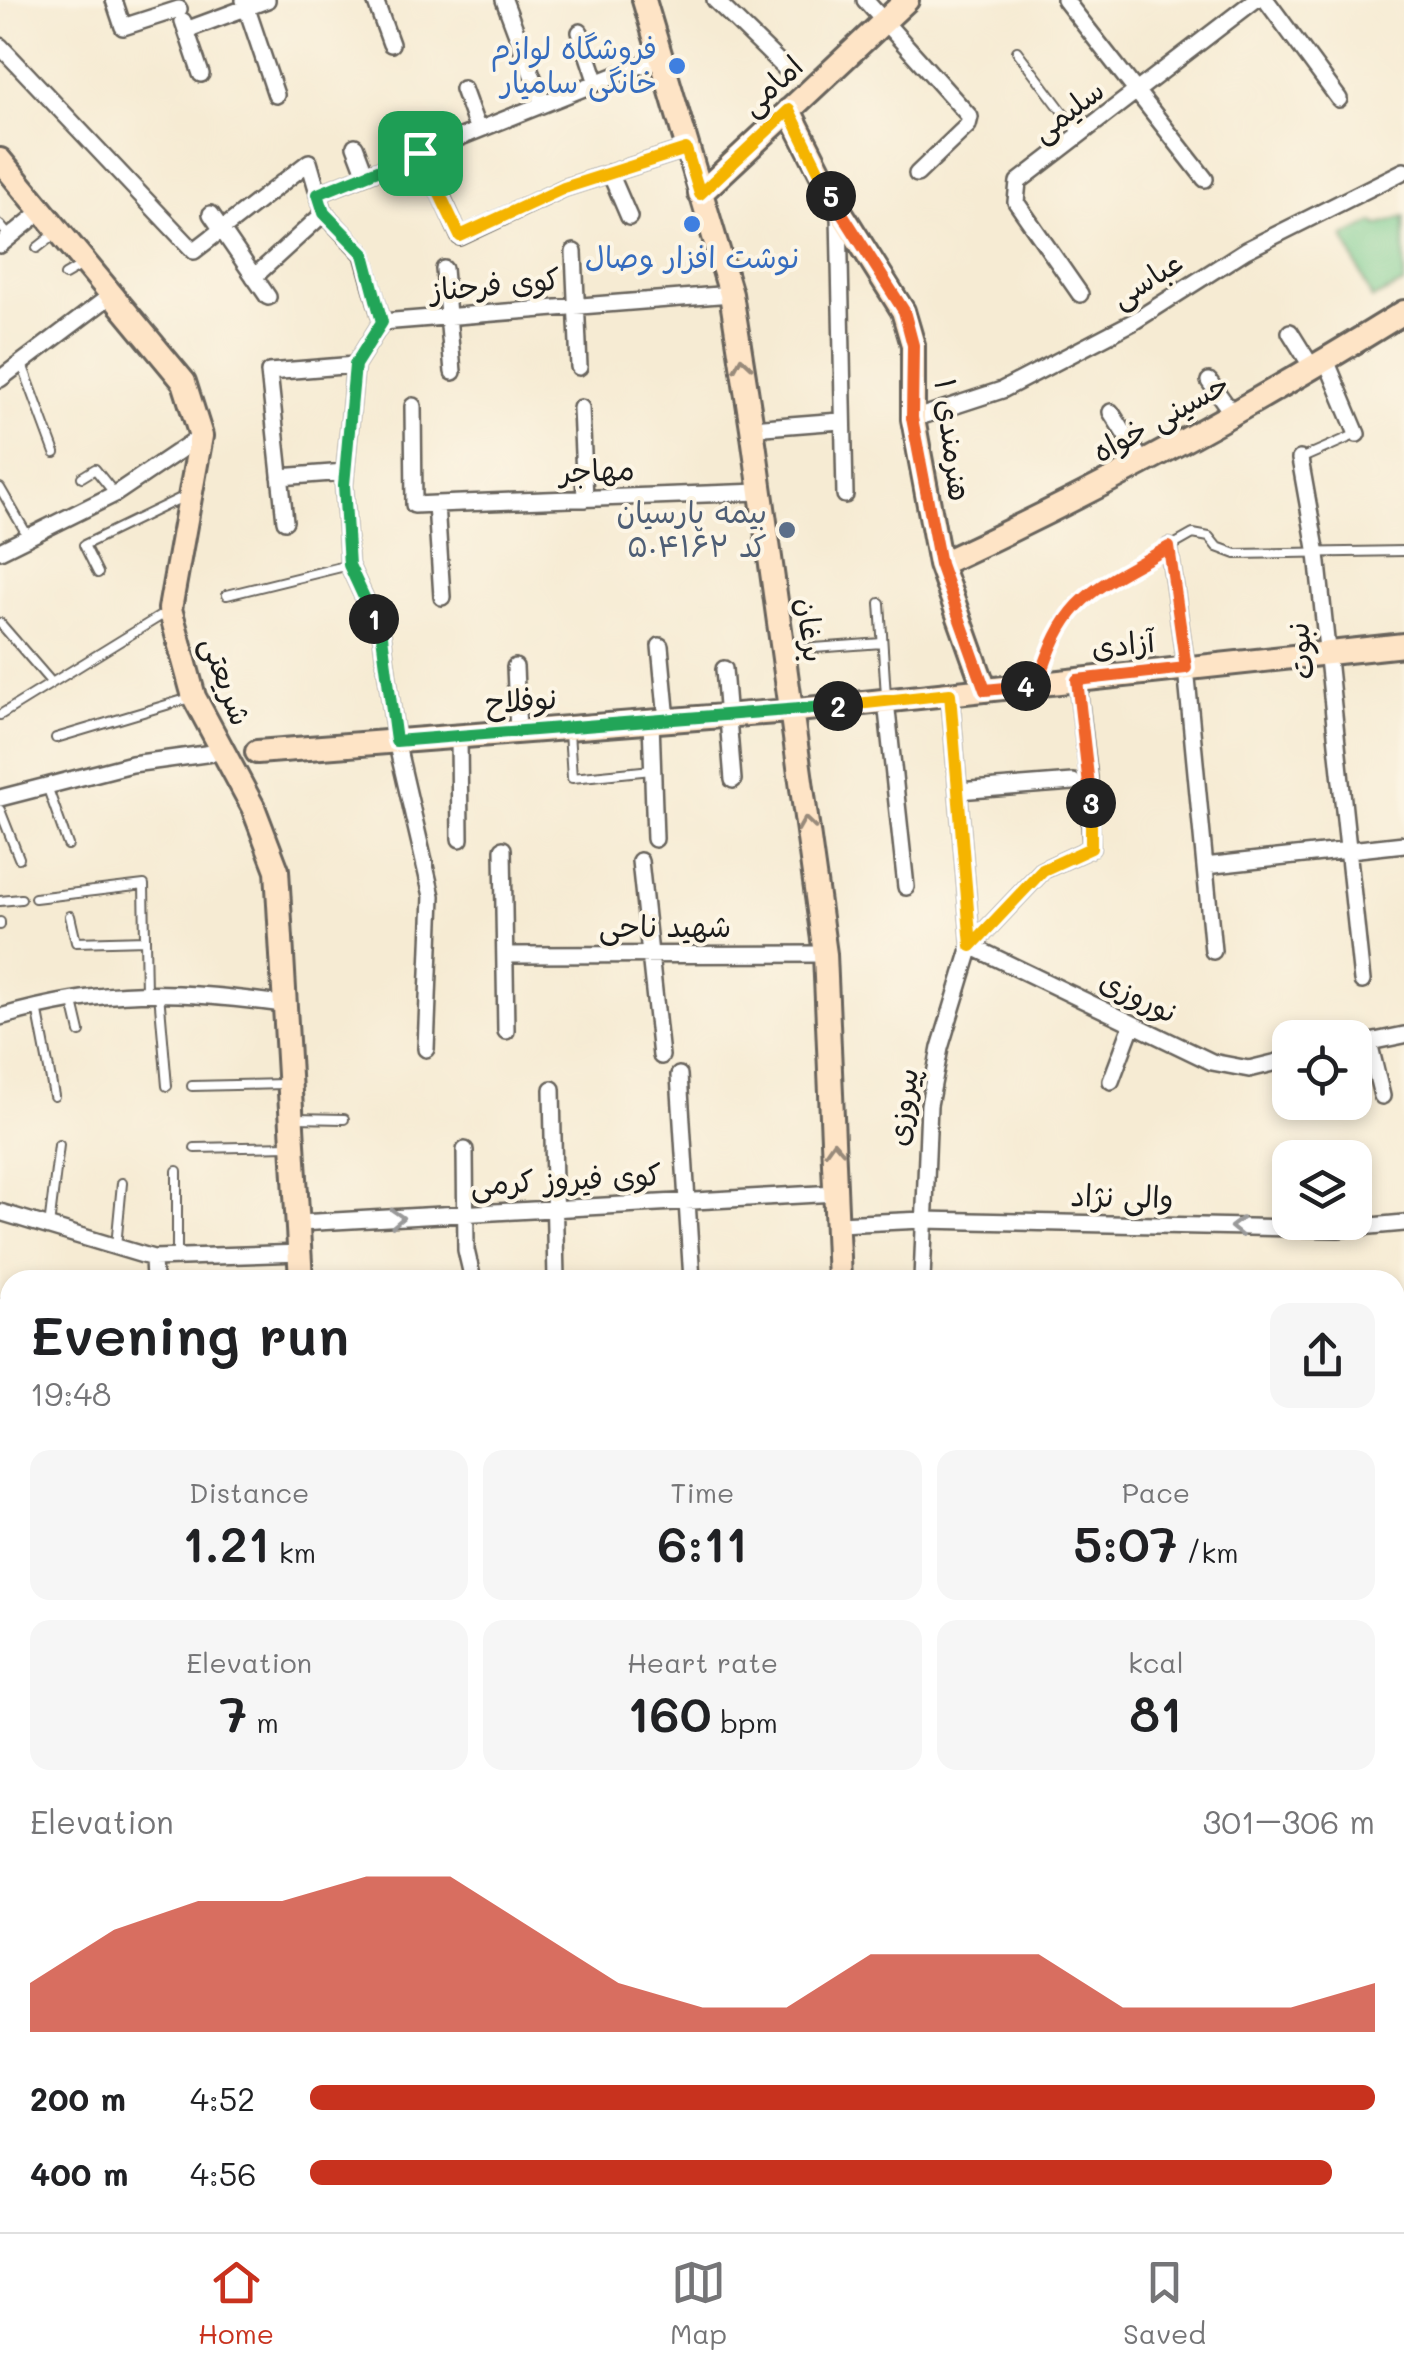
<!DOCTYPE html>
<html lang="en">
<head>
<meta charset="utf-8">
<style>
  :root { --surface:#fff; --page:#f6f6f6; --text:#202124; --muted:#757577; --line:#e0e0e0; --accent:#c8321e }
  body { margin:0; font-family:Mali,"Playpen Sans Arabic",sans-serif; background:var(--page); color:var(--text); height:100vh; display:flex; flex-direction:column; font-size:38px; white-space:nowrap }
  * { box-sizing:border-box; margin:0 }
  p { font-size:32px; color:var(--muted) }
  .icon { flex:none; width:55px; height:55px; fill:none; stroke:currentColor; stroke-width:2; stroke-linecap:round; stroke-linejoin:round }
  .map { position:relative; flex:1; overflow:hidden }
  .details { position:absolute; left:0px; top:1270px; width:1405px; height:962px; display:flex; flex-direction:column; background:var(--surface); border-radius:30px 30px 0 0; box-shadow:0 5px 15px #0003 }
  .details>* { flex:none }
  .controls { position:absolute; left:1272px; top:1020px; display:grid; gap:20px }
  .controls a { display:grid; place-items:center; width:100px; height:100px; border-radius:20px; background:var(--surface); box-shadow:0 5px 15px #0003; font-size:50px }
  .pin { position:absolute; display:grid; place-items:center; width:85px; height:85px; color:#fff; margin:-42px; border-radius:20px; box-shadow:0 5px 15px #0006 }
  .km { position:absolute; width:50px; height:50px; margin:-25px; border-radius:50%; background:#222; color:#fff; font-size:28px; line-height:50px; text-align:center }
  .round { display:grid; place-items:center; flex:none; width:105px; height:105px; border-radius:20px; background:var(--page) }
  .overview { display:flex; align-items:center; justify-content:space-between; height:170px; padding:0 30px }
  h1 { font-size:55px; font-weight:600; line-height:75px }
  .stats { display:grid; grid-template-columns:repeat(3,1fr); gap:15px; height:170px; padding:10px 30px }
  .stats div { display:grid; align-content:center; border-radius:20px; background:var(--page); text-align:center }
  .stats b { font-size:50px; font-weight:600 }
  .stats small { font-size:28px; font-weight:400 }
  .stats p { font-size:28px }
  .chart { height:280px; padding:20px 30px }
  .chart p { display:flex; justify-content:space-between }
  .chart svg { width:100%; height:180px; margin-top:10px; fill:var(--accent); opacity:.7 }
  ul { padding:0 30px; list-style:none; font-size:32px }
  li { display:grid; grid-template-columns:160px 120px 1fr; align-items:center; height:75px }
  li i { height:25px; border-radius:12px; background:var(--accent) }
  .tab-bar { display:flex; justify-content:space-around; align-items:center; height:140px; border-top:2px solid var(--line); background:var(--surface); font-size:28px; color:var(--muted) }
  .tab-bar a { display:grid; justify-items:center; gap:5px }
  .tab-bar .selected { color:var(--accent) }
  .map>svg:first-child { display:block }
</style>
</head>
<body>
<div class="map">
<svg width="1404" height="2232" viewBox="0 0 1404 2232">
  <rect width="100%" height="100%" fill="#fcf5e5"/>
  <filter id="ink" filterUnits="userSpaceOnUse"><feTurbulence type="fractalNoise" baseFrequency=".01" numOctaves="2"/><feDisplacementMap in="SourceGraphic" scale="20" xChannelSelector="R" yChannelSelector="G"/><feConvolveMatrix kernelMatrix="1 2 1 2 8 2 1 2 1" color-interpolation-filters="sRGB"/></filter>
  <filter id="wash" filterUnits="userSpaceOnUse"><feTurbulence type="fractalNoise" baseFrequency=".0048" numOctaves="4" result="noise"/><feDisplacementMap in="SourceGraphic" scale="40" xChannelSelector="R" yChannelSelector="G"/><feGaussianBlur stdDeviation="2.25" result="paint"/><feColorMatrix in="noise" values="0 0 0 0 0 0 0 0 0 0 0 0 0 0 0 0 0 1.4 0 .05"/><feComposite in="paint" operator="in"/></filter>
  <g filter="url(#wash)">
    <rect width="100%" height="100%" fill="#f6ebd3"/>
    <path fill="#75c98c" stroke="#487254" stroke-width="2.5" d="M 1404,217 L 1404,284 L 1372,299 L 1344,237 L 1374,222 L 1377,226 Z
      M 1395,1627 L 1404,1628 L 1404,1713 L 1395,1713 Z"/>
  </g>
  <g filter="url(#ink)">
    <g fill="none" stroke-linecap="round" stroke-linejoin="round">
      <g stroke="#68645c" stroke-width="12">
        <path id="lane" d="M 1017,51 L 1081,136
          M 0,225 L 10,237
          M 37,248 L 56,233
          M 65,275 L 84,264
          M 22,364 L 55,453
          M 1300,459 L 1357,434
          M 82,477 L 95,469 L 115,494
          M 0,488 L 29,538
          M 98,573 L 84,545 L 183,497
          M 227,595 L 349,565
          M 880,603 L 886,696
          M 0,623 L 52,683
          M 787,650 L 882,643
          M 1040,681 L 1064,618 L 1094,590 L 1193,534 L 1209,537 L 1217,547 L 1236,554 L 1404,551
          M 0,715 L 167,612
          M 569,732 L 572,778 L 652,770
          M 56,738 L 190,698
          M 47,786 L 68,845
          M 0,810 L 19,858
          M 35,898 L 144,885 L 146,992
          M 0,901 L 21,899
          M 70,916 L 76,942 L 145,940
          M 0,922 L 0,925
          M 159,993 L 167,1086
          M 72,998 L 80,1032
          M 37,1007 L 54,1096
          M 192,1086 L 284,1084
          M 296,1118 L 344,1119
          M 195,1148 L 289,1146
          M 177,1171 L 177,1255
          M 49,1227 L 59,1145
          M 116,1246 L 122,1183
          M 0,1304 L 10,1303
          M 0,1598 L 6,1569
          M 0,1601 L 10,1605"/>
      </g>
      <g stroke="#68645c" stroke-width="20">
        <path id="street" d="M 114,0 L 123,27 L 179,9
          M 244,0 L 276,95
          M 375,0 L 391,44
          M 504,0 L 543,104
          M 715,0 L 788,71
          M 865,0 L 970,117 L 968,125 L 917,174
          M 1065,0 L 1205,179
          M 1266,0 L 1339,99
          M 183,21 L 201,74
          M 186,30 L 267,0
          M 580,32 L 597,83
          M 0,46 L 194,251 L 309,162 L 324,213 L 363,254 L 382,322 L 355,365 L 344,485 L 349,565 L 382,636 L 396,741 L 432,896 L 426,1049
          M 463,89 L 478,130
          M 409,125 L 460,237 L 564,188 L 686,149
          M 355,146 L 366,175
          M 610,173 L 629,217
          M 318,194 L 659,58
          M 211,214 L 268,297
          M 839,214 L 845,495
          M 0,245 L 43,210
          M 574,252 L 579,367
          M 444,269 L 453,372
          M 254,277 L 324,213
          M 1080,294 L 1016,202 L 1018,182 L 1255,0
          M 382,322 L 731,294
          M 1290,332 L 1313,369
          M 1326,360 L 1357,434
          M 0,379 L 114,293
          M 1209,381 L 1232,413
          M 413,406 L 414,505 L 436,504 L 442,597
          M 581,408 L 585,499
          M 1111,412 L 1143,463
          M 913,419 L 1002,390 L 1133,322 L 1246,250 L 1404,171
          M 752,428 L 840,421
          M 1300,459 L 1317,554 L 1362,981
          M 280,477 L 345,472
          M 436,504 L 760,492
          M 285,521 L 269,372 L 355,365
          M 1169,547 L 1186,668 L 1213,951
          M 0,551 L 115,494 L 201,436
          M 660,646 L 667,720
          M 515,667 L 518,732
          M 724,669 L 733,780
          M 886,701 L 906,887
          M 651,721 L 655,839
          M 459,736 L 460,839
          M 958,791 L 1073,782
          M 0,798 L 132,764 L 220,752
          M 503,849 L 506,1031
          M 640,861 L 661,1056
          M 1205,866 L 1404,844
          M 971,946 L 1212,1062 L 1249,1069 L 1290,1059
          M 971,946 L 1043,870 L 1091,848 L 1089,779 L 1077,680
          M 505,955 L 825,954
          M 0,1017 C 107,986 173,990 282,1004
          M 1369,1042 L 1382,1096
          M 1355,1045 L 1404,1035
          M 679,1075 L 692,1280
          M 1111,1081 L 1132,1025
          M 552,1089 L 556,1280
          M 465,1150 L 466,1250 L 473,1280
          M 0,1212 L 153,1258 L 301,1253
          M 299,1223 L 836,1193
          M 838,1224 L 923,1220 L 1338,1229 L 1404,1223
          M 153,1258 L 154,1280
          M 922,1280 L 929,1105 L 940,1048 L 971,946 L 950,694
          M 0,1570 L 10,1571
          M 1395,1619 L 1404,1620
          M 1395,1721 L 1404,1721
          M 0,1766 L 10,1768
          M 1395,1806 L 1404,1806
          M 0,1885 L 10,1884
          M 1395,1898 L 1404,1897
          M 0,2071 L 10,2072
          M 1395,2092 L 1404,2092
          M 0,2174 L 10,2176
          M 84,2222 L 85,2232
          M 1028,2230 L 1028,2232
          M 291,2232 L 293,2222
          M 430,2232 L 432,2222
          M 847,2232 L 849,2222
          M 899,2232 L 901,2222
          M 1182,2232 L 1182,2228"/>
      </g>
      <g stroke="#68645c" stroke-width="28">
        <path id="secondary" d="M 644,0 L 731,294 L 752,428 L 825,954 L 839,1280
          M 789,110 L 839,209 L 903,311 L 913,345 L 913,419 L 940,564 L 985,690
          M 0,160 L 184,382 L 201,436 L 170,609 L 194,697 L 253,807 L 277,870 L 301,1280
          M 700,194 L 907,0
          M 940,564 C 1100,490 1254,405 1404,312
          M 257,752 L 789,711 L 1404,645
          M 0,1460 L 10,1463
          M 1395,1471 L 1404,1471
          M 185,2232 L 188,2222
          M 760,2232 L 762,2222"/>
      </g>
      <use href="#lane" stroke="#fff" stroke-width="8"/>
      <use href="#street" stroke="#fff" stroke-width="15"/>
      <use href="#secondary" stroke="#fee4c6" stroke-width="22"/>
    </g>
    <defs><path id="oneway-chevron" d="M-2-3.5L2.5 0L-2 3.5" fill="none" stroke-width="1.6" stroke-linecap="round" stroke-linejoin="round" transform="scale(2.5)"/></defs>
    <g stroke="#988a7a">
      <use href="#oneway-chevron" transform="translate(742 364) rotate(-99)"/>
      <use href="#oneway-chevron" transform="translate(806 824) rotate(-98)"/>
      <use href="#oneway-chevron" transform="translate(834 1148) rotate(-93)"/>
    </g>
    <g stroke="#999">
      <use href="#oneway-chevron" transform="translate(397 1218) rotate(-3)"/>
      <use href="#oneway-chevron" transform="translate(1237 1227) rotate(-179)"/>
    </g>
  </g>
  <g fill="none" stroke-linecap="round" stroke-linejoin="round" filter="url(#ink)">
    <g stroke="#fff" stroke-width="20">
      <path id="split-1" d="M 374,619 L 349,565 L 344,485 L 355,365 L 382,322 L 364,254 L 324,213 L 318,194 L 420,153"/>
    </g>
    <g stroke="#fff" stroke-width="20">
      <path id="split-2" d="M 374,619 L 382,636 L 396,741 L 838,706"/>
    </g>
    <g stroke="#fff" stroke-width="20">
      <path id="split-3" d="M 838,706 L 950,694 L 971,946 L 1043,870 L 1091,848 L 1091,803"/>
    </g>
    <g stroke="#fff" stroke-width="20">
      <path id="split-4" d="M 1026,686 L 1038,684 C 1066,594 1092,591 1169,547 L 1186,668 L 1077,680 L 1091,803"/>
    </g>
    <g stroke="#fff" stroke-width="20">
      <path id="split-5" d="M 831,196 L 904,311 L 913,345 L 912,418 L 940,564 L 985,690 L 1026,686"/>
    </g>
    <g stroke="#fff" stroke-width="20">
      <path id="split-6" d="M 420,153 L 460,236 L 564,188 L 686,149 L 700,194 L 789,110 L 831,196"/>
    </g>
    <use href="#split-1" stroke="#22a559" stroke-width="12"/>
    <use href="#split-2" stroke="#22a559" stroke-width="12"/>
    <use href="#split-3" stroke="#f5b400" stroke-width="12"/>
    <use href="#split-4" stroke="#f0652b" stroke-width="12"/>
    <use href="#split-5" stroke="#f0652b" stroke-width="12"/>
    <use href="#split-6" stroke="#f5b400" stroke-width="12"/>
  </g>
  <g fill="#3f7fe0" stroke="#fcf5e5" stroke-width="4">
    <circle cx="677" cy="66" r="10"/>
    <circle cx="692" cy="224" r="10"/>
  </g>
  <circle fill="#5c6f8a" stroke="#fcf5e5" stroke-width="4" cx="787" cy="530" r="10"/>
  <g text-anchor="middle" stroke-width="8" stroke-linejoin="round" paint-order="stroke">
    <g font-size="30" fill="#366cbe" stroke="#fcf5e5" text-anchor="end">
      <text x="657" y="59">فروشگاه لوازم<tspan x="657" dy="34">خانگی سامیار</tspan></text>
      <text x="692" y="268" text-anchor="middle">نوشت افزار وصال</text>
    </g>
    <g font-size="30" fill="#1c1c1c" stroke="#fcf5e5">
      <text transform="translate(772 86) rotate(-43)" y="10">امامی</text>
      <text transform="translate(1068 111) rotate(-37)" y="10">سلیمی</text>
      <text transform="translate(1147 280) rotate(-32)" y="10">عباسی</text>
      <text transform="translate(495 285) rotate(-5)" y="10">کوی فرحناز</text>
      <text transform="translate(1161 418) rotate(-29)" y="10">حسینی خواه</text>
      <text transform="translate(952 440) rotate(83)" y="10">هنرمندی ۱</text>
      <text transform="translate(597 471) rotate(-2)" y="10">مهاجر</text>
      <text transform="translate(810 630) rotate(83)" y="10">برغان</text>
      <text transform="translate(1123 645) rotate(-6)" y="10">آزادی</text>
      <text transform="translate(1301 651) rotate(-96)" y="10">نبوت</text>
      <text transform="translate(226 681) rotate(70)" y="10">شریعتی</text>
      <text transform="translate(521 701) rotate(-4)" y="10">نوفلاح</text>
      <text x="665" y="937">شهید ناحی</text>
      <text transform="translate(1139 997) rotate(26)" y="10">نوروزی</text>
      <text transform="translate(903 1107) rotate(-82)" y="10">پیروزی</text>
      <text transform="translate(566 1180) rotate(-3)" y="10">کوی فیروز کرمی</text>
      <text transform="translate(1122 1197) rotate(1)" y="10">والی نژاد</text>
    </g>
    <g font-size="30" fill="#4e5e75" stroke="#fcf5e5" text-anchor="end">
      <text x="767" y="523">بیمه پارسیان<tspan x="767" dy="34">کد ۵۰۴۱۶۲</tspan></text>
    </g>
  </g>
</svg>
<div class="controls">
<a><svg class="icon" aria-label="locate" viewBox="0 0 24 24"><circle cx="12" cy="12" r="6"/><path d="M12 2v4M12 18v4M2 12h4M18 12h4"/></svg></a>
<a><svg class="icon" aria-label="layers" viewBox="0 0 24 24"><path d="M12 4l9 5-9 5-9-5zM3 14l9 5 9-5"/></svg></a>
</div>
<div class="pin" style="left:420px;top:153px;background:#1e9e55"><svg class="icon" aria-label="arrive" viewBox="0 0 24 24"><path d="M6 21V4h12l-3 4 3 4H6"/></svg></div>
<b class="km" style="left:374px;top:619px">1</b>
<b class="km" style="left:838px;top:706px">2</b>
<b class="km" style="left:1091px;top:803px">3</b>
<b class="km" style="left:1026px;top:686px">4</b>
<b class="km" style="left:831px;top:196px">5</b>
<section class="details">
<div class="overview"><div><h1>Evening run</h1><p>19:48</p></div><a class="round"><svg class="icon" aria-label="share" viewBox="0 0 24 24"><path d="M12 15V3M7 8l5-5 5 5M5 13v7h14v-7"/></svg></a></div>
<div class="stats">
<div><p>Distance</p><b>1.21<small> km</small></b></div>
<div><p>Time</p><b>6:11</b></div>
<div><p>Pace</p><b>5:07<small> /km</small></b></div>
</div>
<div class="stats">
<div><p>Elevation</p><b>7<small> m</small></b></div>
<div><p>Heart rate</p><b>160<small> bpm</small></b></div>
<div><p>kcal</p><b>81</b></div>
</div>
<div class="chart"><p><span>Elevation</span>301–306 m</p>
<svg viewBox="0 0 160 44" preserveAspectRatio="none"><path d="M0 44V32L10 19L20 12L30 12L40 6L50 6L60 19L70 32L80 38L90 38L100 25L110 25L120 25L130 38L140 38L150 38L160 32V44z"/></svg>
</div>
<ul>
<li><b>200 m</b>4:52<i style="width:100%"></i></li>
<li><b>400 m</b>4:56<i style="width:96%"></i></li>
</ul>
</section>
</div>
<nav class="tab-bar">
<a class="selected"><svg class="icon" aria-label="home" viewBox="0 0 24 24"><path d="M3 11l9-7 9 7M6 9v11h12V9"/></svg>Home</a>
<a><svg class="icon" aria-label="map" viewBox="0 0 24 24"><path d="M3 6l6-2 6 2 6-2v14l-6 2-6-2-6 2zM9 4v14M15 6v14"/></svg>Map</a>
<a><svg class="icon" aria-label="saved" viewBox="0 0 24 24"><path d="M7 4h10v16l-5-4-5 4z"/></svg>Saved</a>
</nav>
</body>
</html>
